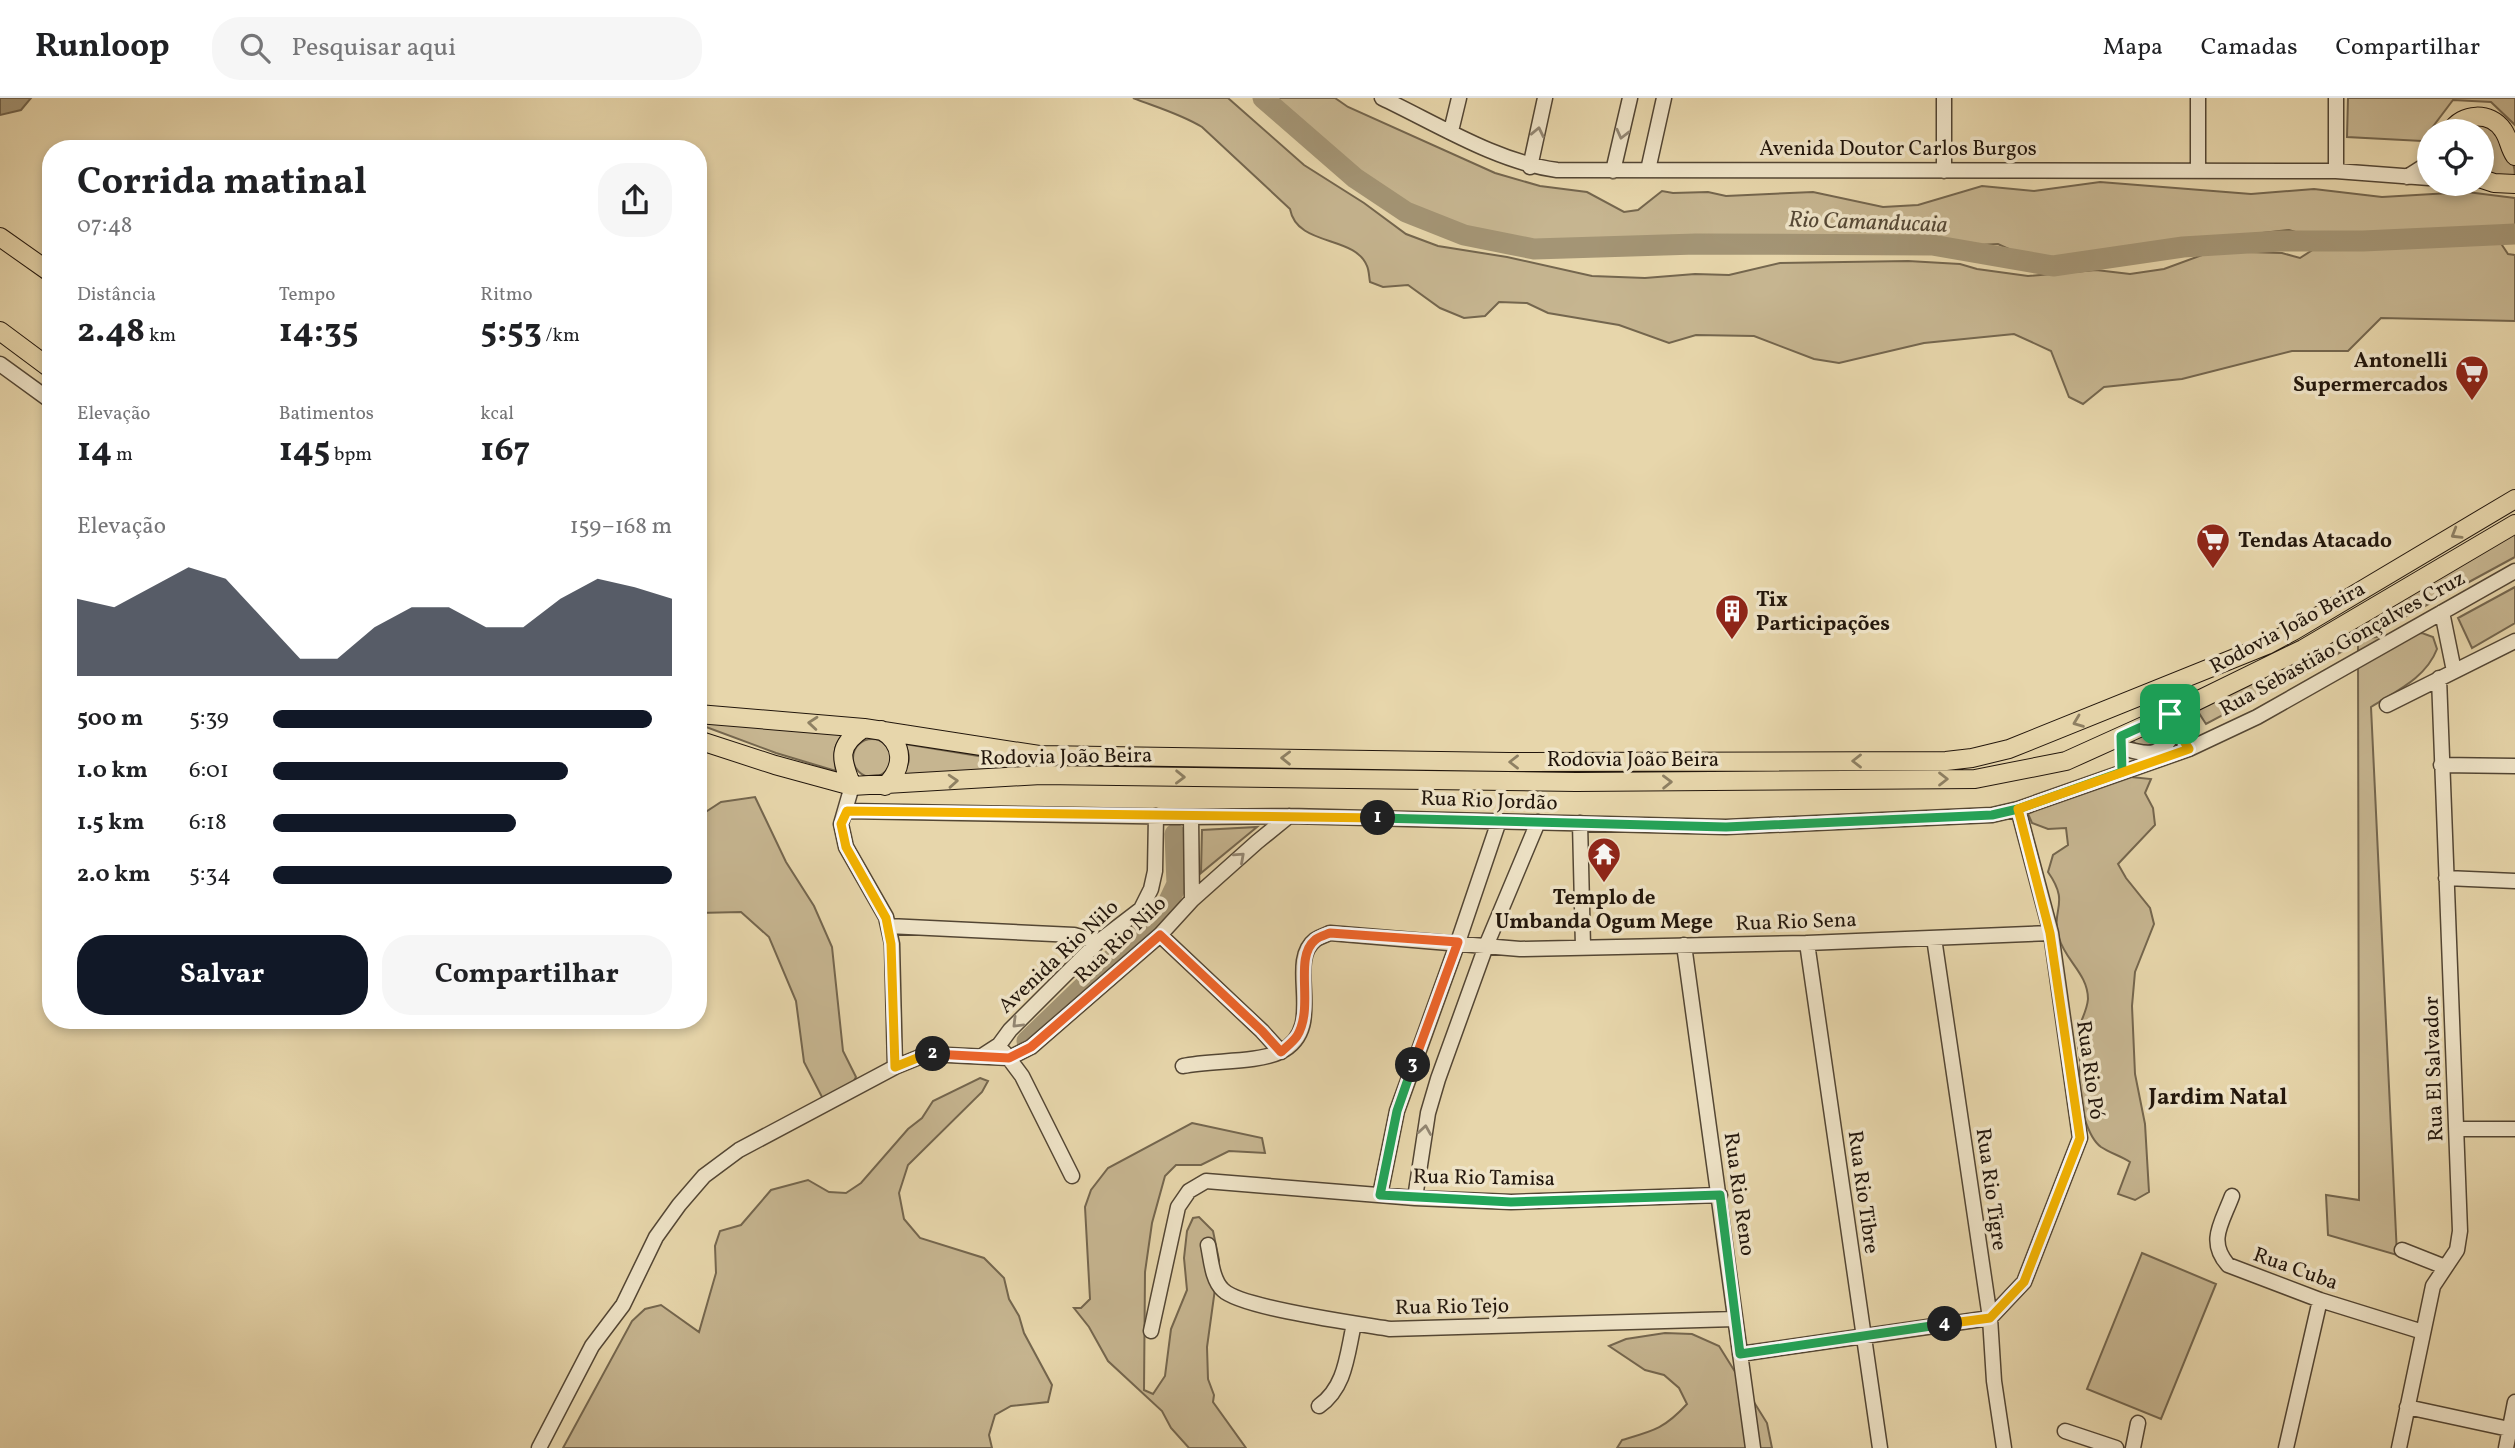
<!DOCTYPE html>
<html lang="pt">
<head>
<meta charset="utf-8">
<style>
  :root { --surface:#fff; --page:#f6f6f6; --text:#202124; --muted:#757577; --line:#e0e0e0; --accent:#111827 }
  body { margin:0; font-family:Vollkorn,serif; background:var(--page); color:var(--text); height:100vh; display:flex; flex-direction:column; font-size:26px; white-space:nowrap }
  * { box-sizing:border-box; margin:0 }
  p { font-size:23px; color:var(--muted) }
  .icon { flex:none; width:38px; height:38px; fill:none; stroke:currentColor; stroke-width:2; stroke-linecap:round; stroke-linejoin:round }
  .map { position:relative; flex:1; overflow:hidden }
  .details { position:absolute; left:42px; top:42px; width:665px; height:889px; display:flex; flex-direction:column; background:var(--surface); border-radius:28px; box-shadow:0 4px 10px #0003 }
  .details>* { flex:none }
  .fabs { position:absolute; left:2417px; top:21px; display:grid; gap:14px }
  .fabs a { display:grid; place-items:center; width:77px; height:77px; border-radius:50%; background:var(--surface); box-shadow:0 4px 10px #0003; font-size:35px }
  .pin { position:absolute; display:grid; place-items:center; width:60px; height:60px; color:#fff; margin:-30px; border-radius:14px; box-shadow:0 4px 10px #0006 }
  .km { position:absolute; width:35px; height:35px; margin:-18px; border-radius:50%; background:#222; color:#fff; font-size:19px; line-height:35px; text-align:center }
  .round { display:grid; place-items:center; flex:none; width:74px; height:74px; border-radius:28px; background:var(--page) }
  .overview { display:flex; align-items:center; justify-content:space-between; height:119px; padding:0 35px }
  h1 { font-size:38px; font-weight:700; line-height:52px }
  .figures { display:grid; grid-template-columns:repeat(3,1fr); gap:10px; height:119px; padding:7px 35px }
  .figures div { display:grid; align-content:center }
  .figures b { font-size:35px; font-weight:700 }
  .figures small { font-size:19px; font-weight:400 }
  .figures p { font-size:19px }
  .chart { height:196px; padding:14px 35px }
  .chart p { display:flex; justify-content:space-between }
  .chart svg { width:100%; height:126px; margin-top:7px; fill:var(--accent); opacity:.7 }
  .primary-button { display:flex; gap:14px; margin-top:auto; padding:14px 35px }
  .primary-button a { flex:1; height:80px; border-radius:28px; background:var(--accent); color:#fff; font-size:28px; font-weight:700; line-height:80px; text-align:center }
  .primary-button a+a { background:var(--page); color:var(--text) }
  ul { padding:0 35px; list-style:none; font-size:23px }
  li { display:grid; grid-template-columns:112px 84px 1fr; align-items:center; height:52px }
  li i { height:18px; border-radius:9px; background:var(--accent) }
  header { display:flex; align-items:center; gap:42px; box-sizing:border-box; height:98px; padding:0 35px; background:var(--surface); border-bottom:2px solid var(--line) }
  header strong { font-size:33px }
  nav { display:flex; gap:38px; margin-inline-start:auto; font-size:24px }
  .search { width:490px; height:63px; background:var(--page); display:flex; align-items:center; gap:18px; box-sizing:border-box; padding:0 24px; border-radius:28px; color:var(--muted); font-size:26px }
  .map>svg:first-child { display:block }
</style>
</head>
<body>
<header>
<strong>Runloop</strong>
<div class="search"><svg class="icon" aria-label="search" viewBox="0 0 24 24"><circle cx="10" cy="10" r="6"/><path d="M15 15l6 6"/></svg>Pesquisar aqui</div>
<nav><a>Mapa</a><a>Camadas</a><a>Compartilhar</a></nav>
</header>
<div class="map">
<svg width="2515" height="1350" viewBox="0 0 2515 1350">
  <rect width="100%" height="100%" fill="#e7d6ab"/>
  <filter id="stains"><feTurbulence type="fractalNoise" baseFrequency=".00286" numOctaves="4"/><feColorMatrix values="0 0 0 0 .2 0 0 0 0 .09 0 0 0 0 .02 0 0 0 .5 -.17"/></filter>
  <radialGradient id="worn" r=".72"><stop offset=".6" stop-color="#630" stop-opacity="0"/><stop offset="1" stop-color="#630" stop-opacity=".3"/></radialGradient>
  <path fill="#c6b590" stroke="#74664e" stroke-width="2" d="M 1133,0 L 1228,0 L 1304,67 L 1364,105 L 1406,136 L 1438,148 L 1507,159 L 1592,178 L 1645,180 L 1695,176 L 1729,177 L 1780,165 L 1908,163 L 1960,166 L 1977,171 L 2028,178 L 2096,172 L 2130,176 L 2164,171 L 2213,153 L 2282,155 L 2300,160 L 2314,151 L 2306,137 L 2289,132 L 2116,152 L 2081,162 L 2065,163 L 2047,161 L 2013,153 L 1998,146 L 1960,148 L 1760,138 L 1708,145 L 1657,147 L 1621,145 L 1588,152 L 1571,152 L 1502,145 L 1485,142 L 1451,129 L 1415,120 L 1383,105 L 1331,60 L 1315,51 L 1261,0 L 1335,0 L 1348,9 L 1495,75 L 1540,88 L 1587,94 L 1624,114 L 1638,112 L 1662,93 L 1673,95 L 1708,94 L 1726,98 L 1813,94 L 1883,109 L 1918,107 L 1982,88 L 2034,93 L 2100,84 L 2251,96 L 2314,91 L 2382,99 L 2467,94 L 2515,100 L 2515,133 L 2498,141 L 2508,156 L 2515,157 L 2515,223 L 2381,220 L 2348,253 L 2292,253 L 2182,281 L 2104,289 L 2083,306 L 2069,299 L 2051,253 L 2014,236 L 1924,245 L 1839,265 L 1814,261 L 1754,238 L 1696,237 L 1669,245 L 1619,227 L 1548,215 L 1527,205 L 1499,204 L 1485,218 L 1464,220 L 1440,210 L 1408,187 L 1383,189 L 1370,184 C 1369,179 1369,172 1367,168 C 1355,137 1297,149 1290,111 L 1202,29 C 1181,16 1156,9 1133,0 Z
    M 2348,0 L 2515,0 L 2515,27 L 2491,4 L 2453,2 L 2422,43 L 2347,39 Z
    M 2485,25 C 2502,38 2515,58 2515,79 L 2495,78 L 2482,71 L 2482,33 L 2457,33 L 2465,26 Z
    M 2515,435 L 2515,459 L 2366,540 L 2422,535 L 2433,539 L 2437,551 C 2426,580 2396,593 2371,609 L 2397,1157 L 2328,1137 L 2326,1097 L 2359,1102 L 2358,545 L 2206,626 L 2197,612 Z
    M 2515,489 L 2515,525 L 2472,550 L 2458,520 Z
    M 698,623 L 843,636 C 833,648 833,658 836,673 L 776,655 L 698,626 Z
    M 2171,624 L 2170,638 L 2167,645 L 2139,650 L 2132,642 Z
    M853 660a19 19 0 1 1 38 0a19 19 0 1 1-38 0Z
    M 905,646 L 1039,668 L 902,679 C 909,666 912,660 905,646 Z
    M 2121,678 L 2151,681 L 2145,695 L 2153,710 L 2155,727 L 2118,766 L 2126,780 L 2150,810 L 2154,826 L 2135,874 L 2132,908 L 2135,976 L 2145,1026 L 2149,1094 L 2135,1102 L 2118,1096 L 2130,1064 C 2121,1058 2110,1055 2101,1049 C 2087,1039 2078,1002 2078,985 C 2078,980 2080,975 2080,969 C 2081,957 2075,944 2078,932 C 2081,922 2087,913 2088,901 C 2088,876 2065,862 2059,840 C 2050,810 2071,807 2048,774 L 2053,757 L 2068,747 L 2066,730 L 2048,731 L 2032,725 L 2025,709 Z
    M 755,699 L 786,764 L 814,808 L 832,849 L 843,953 L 856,979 L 850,990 L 823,1001 L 804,964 L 796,903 L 769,839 L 741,814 L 698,815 L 698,719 L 721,704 Z
    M 1257,729 L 1201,775 L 1202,732 Z
    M 980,980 L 988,983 L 982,994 L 908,1067 L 899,1095 L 904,1121 L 920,1140 L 984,1160 L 1004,1180 L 1009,1201 L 1019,1218 L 1024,1235 L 1052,1287 L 1048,1304 L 1011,1308 L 995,1317 L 989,1337 L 992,1350 L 563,1350 L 632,1223 L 645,1211 L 661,1207 L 699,1234 L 716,1175 L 715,1148 L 720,1133 L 741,1127 L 771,1092 L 808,1082 L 829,1094 L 846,1095 L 861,1085 L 908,1031 L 922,1020 L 933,1003 Z
    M 1192,1025 L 1262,1040 L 1265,1055 L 1229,1053 L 1201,1067 L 1176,1067 L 1165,1078 L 1152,1125 L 1145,1174 L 1144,1292 L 1153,1296 L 1165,1278 L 1171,1231 L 1187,1192 L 1184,1160 L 1187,1133 L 1193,1120 L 1199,1119 L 1213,1133 L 1219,1162 L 1207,1249 L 1208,1281 L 1214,1297 L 1213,1304 L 1246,1350 L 1189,1350 L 1171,1330 L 1162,1313 L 1108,1263 L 1089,1229 L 1074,1210 L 1081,1210 L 1090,1201 L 1085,1109 L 1091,1092 L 1108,1070 Z
    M 2142,1155 L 2216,1186 L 2161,1321 L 2087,1291 Z
    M 1665,1235 L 1692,1236 L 1719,1248 L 1767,1325 L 1772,1350 L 1617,1350 L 1622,1342 C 1653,1333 1664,1331 1687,1306 L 1679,1290 L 1664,1277 L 1645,1272 L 1609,1248 L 1626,1241 Z"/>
  <path fill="#a49575" stroke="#70624b" stroke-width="2" d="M 0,0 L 31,0 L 21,12 L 0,17 Z"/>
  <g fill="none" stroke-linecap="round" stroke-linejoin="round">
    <path stroke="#a49575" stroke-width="21" d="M 1263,0 L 1355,80 L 1406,114 L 1464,137 L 1534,151 L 1696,146 L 1932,147 L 2053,168 L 2183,149 L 2281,143 L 2363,143 L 2515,136
      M 1027,943 L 1166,809 L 1177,786 L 1175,736"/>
    <g stroke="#534634" stroke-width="17">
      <path id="minor" d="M 1382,0 C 1437,26 1497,64 1557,72 L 2336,73 L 2429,80
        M 1451,33 L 1459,0
        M 1530,69 L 1545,0
        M 1648,72 L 1664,0
        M 1613,73 L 1630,0
        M 1944,73 L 1944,0
        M 2198,73 L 2198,0
        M 2336,73 L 2336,0
        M 2407,79 L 2429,65
        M 0,266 L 51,303
        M 2442,514 L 2454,573
        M 2387,607 L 2515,543
        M 2123,650 C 2150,658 2162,659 2176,631
        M 2441,667 L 2515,668
        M 852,688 L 841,726 L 846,749 L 886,819 L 892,846 L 895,969
        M 847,713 L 1191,719 L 1289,718 L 1726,729 L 1992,717 L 2018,711 L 2189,651 L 2257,619 L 2515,473
        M 1191,719 L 1192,802
        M 1580,725 L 1583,849
        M 2446,780 L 2515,783
        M 888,828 L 1074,837 L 1098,844
        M 1160,837 L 1262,933 L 1281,954
        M 1934,840 L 1990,1220 L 1994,1283 L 2004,1350
        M 1807,845 L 1880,1350
        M 1684,847 L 1753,1350
        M 1004,954 L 1022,978 L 1072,1078
        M 982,958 L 999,947 L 1010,932 L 1098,844 L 1141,811 L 1151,791 L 1155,773 L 1156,718
        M 1183,968 C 1211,962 1256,965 1280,954 C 1328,931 1285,865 1315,842 C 1319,839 1325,837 1330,835 L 1520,851 L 1807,845 L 2051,835
        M 2456,1031 L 2515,1031
        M 1380,1097 L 1397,1013 L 1458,844 L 1499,723
        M 2232,1098 C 2222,1125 2207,1143 2228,1167 L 2320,1202 L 2423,1234
        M 1415,1100 L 1428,1015 L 1438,981 L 1486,848 L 1538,724
        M 1208,1147 C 1211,1161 1212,1182 1223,1192 C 1241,1210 1360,1226 1390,1231 L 1735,1221
        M 2402,1152 L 2445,1169
        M 1151,1233 L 1178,1109 L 1189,1093 L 1206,1083 L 1415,1100 L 1511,1104 L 1720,1097
        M 1740,1256 L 1990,1220 L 2024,1184 L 2080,1040 L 2051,835 L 2018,711
        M 1319,1308 C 1346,1289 1347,1256 1354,1226
        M 2407,1309 L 2509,1331
        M 2065,1333 L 2116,1350
        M 539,1350 L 592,1248 L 623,1207 L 656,1139 L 679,1107 L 704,1078 L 739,1052 L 895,969 L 927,956 L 1009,960 L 1031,949 L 1160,837 L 1192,802 L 1257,744 L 1289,718
        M 2133,1350 L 2138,1325
        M 2286,1350 L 2320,1202
        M 2399,1350 L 2433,1188 L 2457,1152 L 2460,1133 L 2439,580
        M 2506,1350 L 2515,1304"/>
    </g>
    <g stroke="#22160c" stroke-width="20">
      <path id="major" d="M 2451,33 C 2462,15 2490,13 2503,32 C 2509,40 2509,50 2515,58
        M 2482,81 L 2494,85 L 2515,86
        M 0,139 L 51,175
        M 0,233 L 51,271
        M 698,616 L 864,630 L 1039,657 L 1509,664 L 1946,663 L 1972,660 L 2009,651 L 2267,547 L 2295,532 L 2515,401
        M 881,632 C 905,646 904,670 885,688
        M 698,642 L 775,667 L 852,688 L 1041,677 L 1576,684 L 1975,681 L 2066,663 L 2170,616 L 2303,551 L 2515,426
        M 852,688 C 841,661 836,648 864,630"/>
    </g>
    <use href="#minor" stroke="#efe4c8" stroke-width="14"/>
    <use href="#major" stroke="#e7d6ab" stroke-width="18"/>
  </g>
  <defs><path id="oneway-chevron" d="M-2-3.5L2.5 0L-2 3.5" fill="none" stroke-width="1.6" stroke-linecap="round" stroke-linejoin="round" transform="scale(1.75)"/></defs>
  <g stroke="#938773">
    <use href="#oneway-chevron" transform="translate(1538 34) rotate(-78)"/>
    <use href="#oneway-chevron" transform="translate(1622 36) rotate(104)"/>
    <use href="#oneway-chevron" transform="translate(1240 759) rotate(-42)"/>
    <use href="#oneway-chevron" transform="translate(1017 925) rotate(135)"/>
    <use href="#oneway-chevron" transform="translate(1425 1032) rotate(-81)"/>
  </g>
  <g stroke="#8e8063">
    <use href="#oneway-chevron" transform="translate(2456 436) rotate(149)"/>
    <use href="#oneway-chevron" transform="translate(2078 624) rotate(159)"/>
    <use href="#oneway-chevron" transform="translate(813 625) rotate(-175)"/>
    <use href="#oneway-chevron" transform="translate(1286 660) rotate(-179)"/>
    <use href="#oneway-chevron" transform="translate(1857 663) rotate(180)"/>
    <use href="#oneway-chevron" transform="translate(1514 664) rotate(-180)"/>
    <use href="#oneway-chevron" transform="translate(1180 679) rotate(1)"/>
    <use href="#oneway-chevron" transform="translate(1943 681)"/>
    <use href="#oneway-chevron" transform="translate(953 683) rotate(-4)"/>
    <use href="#oneway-chevron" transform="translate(1667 684) rotate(-1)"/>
  </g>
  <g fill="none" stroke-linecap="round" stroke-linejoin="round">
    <g stroke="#fff" stroke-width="14">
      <path id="split-1" d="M 1378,720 L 1726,729 L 1992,717 L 2018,711 L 2122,674 L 2121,638 L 2170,616"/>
    </g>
    <g stroke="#fff" stroke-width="14">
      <path id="split-2" d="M 933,956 L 927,956 L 895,969 L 891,846 L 886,820 L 846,749 L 841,726 L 847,713 L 1378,720"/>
    </g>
    <g stroke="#fff" stroke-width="14">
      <path id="split-3" d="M 933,956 L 1009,960 L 1031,949 L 1160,837 L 1262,933 L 1281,954 C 1286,949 1293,944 1297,938 C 1315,909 1293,860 1315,842 C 1318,839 1325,837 1330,835 L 1458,844 L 1413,967"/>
    </g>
    <g stroke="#fff" stroke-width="14">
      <path id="split-4" d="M 1413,967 L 1397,1013 L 1380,1097 L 1511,1104 L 1720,1097 L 1740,1256 L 1945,1226"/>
    </g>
    <g stroke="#fff" stroke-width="14">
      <path id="split-5" d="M 1945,1226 L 1990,1220 L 2024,1184 L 2080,1040 L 2050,835 L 2018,711 L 2189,651 L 2176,631 L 2170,616"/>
    </g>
    <use href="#split-1" stroke="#22a559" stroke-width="9"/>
    <use href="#split-2" stroke="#f5b400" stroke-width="9"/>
    <use href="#split-3" stroke="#f0652b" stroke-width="9"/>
    <use href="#split-4" stroke="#22a559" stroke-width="9"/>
    <use href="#split-5" stroke="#f5b400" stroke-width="9"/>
  </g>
  <defs>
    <g id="supermarket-pin" transform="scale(1.75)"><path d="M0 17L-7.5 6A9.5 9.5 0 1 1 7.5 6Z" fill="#8f2418" stroke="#efe4c8"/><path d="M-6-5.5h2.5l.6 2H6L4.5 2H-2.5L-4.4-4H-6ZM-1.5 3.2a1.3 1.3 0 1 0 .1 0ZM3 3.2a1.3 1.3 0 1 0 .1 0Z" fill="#fff"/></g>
    <g id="building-pin" transform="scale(1.75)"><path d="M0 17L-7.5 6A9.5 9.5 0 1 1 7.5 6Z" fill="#8f2418" stroke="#efe4c8"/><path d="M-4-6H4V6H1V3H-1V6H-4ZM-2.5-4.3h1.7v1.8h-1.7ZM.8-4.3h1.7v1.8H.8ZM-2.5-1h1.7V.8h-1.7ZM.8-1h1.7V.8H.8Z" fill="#fff"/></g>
    <g id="temple-pin" transform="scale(1.75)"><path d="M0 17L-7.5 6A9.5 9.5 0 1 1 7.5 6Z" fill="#8f2418" stroke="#efe4c8"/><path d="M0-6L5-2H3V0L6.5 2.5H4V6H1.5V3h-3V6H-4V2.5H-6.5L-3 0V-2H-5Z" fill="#fff"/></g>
  </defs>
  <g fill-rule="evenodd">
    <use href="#supermarket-pin" x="2472" y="274"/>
    <use href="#supermarket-pin" x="2213" y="442"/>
    <use href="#building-pin" x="1732" y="513"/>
    <use href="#temple-pin" x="1604" y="756"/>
  </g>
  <g text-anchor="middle" stroke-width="7" stroke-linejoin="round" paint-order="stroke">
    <g font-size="21" fill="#22160c" stroke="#efe4c8">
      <text x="1898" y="57">Avenida Doutor Carlos Burgos</text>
      <text transform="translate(2287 529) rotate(-28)" y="7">Rodovia João Beira</text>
      <text transform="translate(2342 545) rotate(-29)" y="7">Rua Sebastião Gonçalves Cruz</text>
      <text transform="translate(1066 658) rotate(-1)" y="7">Rodovia João Beira</text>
      <text x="1633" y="668">Rodovia João Beira</text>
      <text transform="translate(1489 702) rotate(2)" y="7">Rua Rio Jordão</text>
      <text transform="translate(1796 823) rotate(-2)" y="7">Rua Rio Sena</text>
      <text transform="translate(1120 841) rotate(-43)" y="7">Rua Rio Nilo</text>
      <text transform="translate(1058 858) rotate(-43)" y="7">Avenida Rio Nilo</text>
      <text transform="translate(2433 971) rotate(-92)" y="7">Rua El Salvador</text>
      <text transform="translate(2091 972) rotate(82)" y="7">Rua Rio Pó</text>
      <text transform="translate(1484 1079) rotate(1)" y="7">Rua Rio Tamisa</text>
      <text transform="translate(1992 1091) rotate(82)" y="7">Rua Rio Tigre</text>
      <text transform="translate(1864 1094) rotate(82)" y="7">Rua Rio Tibre</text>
      <text transform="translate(1740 1096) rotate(82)" y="7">Rua Rio Reno</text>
      <text transform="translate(2296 1170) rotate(20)" y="7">Rua Cuba</text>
      <text transform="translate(1452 1208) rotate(-1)" y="7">Rua Rio Tejo</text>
    </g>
    <g font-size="21" font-weight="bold" fill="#22160c" stroke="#efe4c8" text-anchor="start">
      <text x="2448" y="269" text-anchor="end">Antonelli<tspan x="2448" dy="24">Supermercados</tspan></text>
      <text x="2238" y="449">Tendas Atacado</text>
      <text x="1756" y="508">Tix<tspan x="1756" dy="24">Participações</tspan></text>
      <text x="1604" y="806" text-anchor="middle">Templo de<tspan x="1604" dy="24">Umbanda Ogum Mege</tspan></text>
    </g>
    <g font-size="23" font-style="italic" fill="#564936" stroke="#efe4c8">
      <text transform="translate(1868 123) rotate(2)" y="8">Rio Camanducaia</text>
    </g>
    <g font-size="23" font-weight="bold" fill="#22160c" stroke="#efe4c8">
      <text x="2218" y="1006">Jardim Natal</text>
    </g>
  </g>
  <rect width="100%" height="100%" filter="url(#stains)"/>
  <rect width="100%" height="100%" fill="url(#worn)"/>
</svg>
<div class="fabs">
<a><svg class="icon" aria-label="locate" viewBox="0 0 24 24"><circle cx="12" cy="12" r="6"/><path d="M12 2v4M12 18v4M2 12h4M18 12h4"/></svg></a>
</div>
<div class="pin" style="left:2170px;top:616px;background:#1e9e55"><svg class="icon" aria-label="arrive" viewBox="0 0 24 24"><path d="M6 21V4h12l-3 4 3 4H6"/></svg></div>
<b class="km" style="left:1378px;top:720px">1</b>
<b class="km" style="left:933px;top:956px">2</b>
<b class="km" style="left:1413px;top:967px">3</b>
<b class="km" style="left:1945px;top:1226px">4</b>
<section class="details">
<div class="overview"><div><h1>Corrida matinal</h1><p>07:48</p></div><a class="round"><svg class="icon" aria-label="share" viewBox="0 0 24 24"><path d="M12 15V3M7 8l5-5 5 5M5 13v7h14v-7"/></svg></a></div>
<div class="figures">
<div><p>Distância</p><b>2.48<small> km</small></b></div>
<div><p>Tempo</p><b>14:35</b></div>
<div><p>Ritmo</p><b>5:53<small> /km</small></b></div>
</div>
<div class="figures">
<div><p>Elevação</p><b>14<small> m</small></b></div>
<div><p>Batimentos</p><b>145<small> bpm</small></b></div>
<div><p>kcal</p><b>167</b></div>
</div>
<div class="chart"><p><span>Elevação</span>159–168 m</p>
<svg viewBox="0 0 160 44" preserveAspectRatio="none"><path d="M0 44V17L10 20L20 13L30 6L40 10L50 24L60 38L70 38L80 27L90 20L100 20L110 27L120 27L130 17L140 10L150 13L160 17V44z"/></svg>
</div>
<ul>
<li><b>500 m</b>5:39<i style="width:95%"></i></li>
<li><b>1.0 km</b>6:01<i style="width:74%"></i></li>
<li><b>1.5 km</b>6:18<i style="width:61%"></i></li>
<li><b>2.0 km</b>5:34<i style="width:100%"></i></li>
</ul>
<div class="primary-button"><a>Salvar</a><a>Compartilhar</a></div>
</section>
</div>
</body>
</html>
